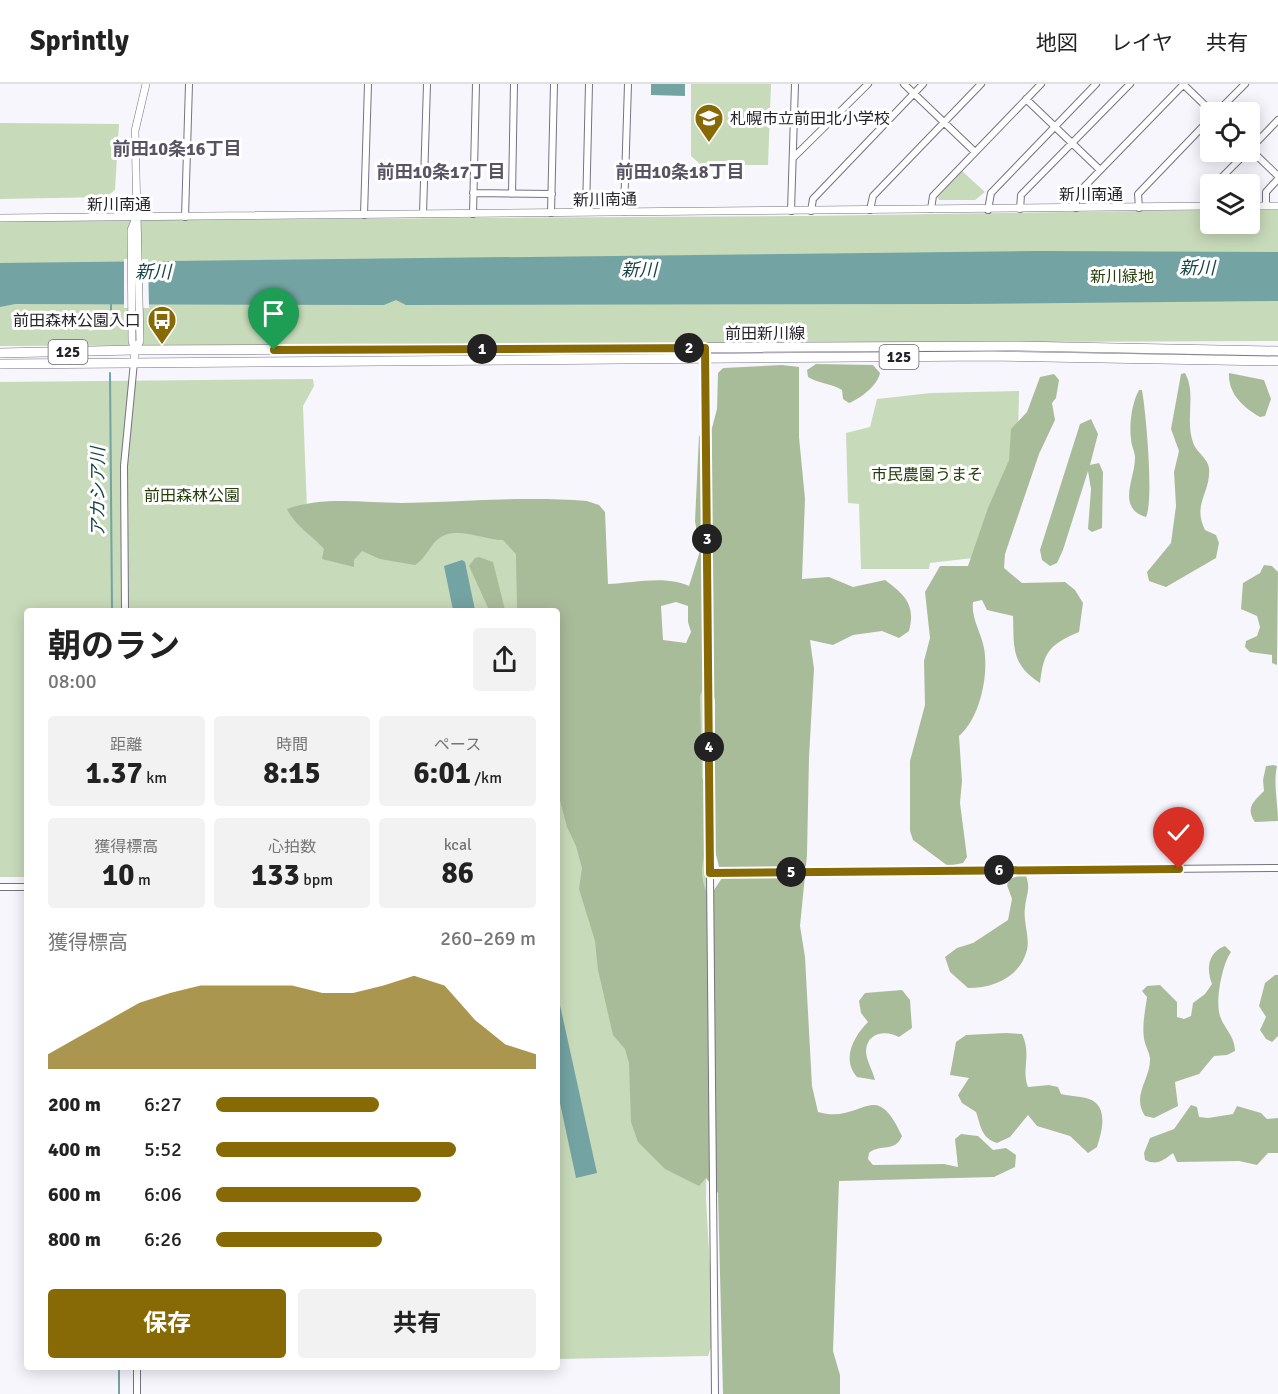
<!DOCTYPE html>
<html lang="ja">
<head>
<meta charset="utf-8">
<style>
  :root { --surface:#fff; --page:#f2f2f2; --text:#222; --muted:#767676; --line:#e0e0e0; --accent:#876a06 }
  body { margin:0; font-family:Signika,"Noto Sans JP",sans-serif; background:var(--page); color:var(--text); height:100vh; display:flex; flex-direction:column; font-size:22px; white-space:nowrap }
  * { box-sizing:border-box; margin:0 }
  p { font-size:20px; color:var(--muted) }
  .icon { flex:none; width:33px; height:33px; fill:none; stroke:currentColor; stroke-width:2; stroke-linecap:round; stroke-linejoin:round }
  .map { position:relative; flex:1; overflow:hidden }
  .side { position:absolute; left:24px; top:524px; width:536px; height:762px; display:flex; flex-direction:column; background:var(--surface); border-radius:6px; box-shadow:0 3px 15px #0003 }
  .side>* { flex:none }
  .fabs { position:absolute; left:1200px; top:18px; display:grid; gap:12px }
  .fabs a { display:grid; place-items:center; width:60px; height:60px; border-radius:6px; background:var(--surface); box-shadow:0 3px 15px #0003; font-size:30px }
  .pin { position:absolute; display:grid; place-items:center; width:51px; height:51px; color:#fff; margin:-62px -26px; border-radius:50% 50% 50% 0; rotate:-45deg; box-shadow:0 0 6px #0007 }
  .pin .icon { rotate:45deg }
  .km { position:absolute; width:30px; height:30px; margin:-15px; border-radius:50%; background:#222; color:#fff; font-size:16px; line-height:30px; text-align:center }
  .round { display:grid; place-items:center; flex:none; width:63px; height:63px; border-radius:6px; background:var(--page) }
  .summary { display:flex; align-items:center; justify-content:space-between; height:102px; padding:0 24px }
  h1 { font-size:33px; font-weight:700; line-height:45px }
  .figures { display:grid; grid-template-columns:repeat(3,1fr); gap:9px; height:102px; padding:6px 24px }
  .figures div { display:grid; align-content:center; border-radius:6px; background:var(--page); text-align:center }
  .figures b { font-size:30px; font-weight:700 }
  .figures small { font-size:16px; font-weight:400 }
  .figures p { font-size:16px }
  .chart { height:168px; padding:12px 24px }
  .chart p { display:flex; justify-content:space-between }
  .chart svg { width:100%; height:108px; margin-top:6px; fill:var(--accent); opacity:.7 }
  .button { display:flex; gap:12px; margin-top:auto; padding:12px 24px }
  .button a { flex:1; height:69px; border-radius:6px; background:var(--accent); color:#fff; font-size:24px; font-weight:700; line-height:69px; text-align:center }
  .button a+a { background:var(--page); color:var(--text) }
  ul { padding:0 24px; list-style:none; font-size:20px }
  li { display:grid; grid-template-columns:96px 72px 1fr; align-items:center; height:45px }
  li i { height:15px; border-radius:8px; background:var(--accent) }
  header { display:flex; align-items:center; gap:36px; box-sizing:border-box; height:84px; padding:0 30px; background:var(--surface); border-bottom:2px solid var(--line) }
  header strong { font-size:28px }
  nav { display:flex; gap:33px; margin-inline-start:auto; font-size:21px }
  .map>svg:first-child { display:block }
</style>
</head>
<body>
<header>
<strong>Sprintly</strong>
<nav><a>地図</a><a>レイヤ</a><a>共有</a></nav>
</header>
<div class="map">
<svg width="1278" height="1310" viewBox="0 0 1278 1310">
  <rect width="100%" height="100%" fill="#f8f6fd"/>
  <path fill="#c7dab9" d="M 691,0 L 771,0 L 768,81 L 701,81 L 691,72 Z
    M 0,39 L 119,40 L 115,106 L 106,113 L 0,115 Z
    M 962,87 L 985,108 L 975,116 L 939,116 L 938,113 Z
    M 1278,125 L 1278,257 L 0,262 L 0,137 L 805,132 L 1210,126 L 1210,140 L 1250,140 L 1250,126 Z
    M 313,295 L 314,302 L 303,322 L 307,426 L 594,425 L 601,503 L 657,568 L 702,567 L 710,795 L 706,1115 L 714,1254 L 708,1272 L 557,1275 L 556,526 L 27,526 L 27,793 L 0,793 L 0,298 Z
    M 1019,307 L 1018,352 L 973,474 L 930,479 L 929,485 L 861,485 L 859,420 L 848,419 L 846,349 L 870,343 L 877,315 L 931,309 Z"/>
  <path fill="#a9bc9a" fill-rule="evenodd" d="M 816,280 L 873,281 L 880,289 C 878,301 860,315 849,319 L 843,315 L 842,306 C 831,299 819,300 808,293 L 807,286 Z
    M 782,281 L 799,283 L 799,353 L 805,415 L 802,495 L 829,493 L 853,503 L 885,496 C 905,511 916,521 909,547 L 899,554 L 882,547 L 853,551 L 833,561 L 810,556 L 814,585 L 809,673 L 807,771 L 800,842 L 805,873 L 812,1002 L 818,1028 C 863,1041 874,991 902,1052 C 895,1069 881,1059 869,1069 L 868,1075 L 873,1081 L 944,1080 L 958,1083 L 955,1055 L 961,1050 L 978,1052 L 993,1066 L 1006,1064 L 1016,1071 L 1015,1083 L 994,1093 L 839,1097 L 833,1267 L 840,1291 L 840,1310 L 723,1310 L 718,1109 L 706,1094 L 699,1102 L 665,1085 L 638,1058 L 631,1038 L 629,979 L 625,965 L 613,951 L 598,886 L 595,857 L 579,805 L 582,784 L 576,762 L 567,743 L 557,705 L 556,526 L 517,526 L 516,470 L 503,456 C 483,456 454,440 437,456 C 429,463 426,474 415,481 L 380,475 L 362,467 L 354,476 L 354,483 L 322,475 L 324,465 C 312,451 295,442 287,425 C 324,412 364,419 402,419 C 464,418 525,412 587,417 L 599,421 L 605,428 L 608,500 C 633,499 665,491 689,502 L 700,467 L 695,437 L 699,352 L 712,344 L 717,325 L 718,289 L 723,284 ZM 676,518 L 688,522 L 688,538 L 691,548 L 686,559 L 663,556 L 661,522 ZM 706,599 L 715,616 L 715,708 L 702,694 L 700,612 ZM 713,759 L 722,794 L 714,806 L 713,817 C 699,803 698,773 713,759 Z
    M 1185,289 C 1197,310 1184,338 1194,361 C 1198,369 1208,375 1209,384 C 1211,409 1192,420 1205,446 L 1216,451 L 1219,459 L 1216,474 L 1166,503 L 1149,497 L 1147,488 L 1171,459 L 1176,422 L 1174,388 L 1179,367 L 1171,345 L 1181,290 Z
    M 1229,289 L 1264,296 L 1271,315 L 1265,332 L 1260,333 C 1243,323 1228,310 1229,289 Z
    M 1054,290 L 1059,296 L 1056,314 L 1052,319 L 1055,336 L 1039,370 L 1005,470 L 1004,484 L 1022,499 L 1065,498 L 1075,506 L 1083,519 L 1079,548 C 1049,561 1044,567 1040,599 C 1011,580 1014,564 1013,532 L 987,526 L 982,516 L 973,518 C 971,534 981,548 984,564 C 989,591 980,634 959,652 L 962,697 L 960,719 L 967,773 L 963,779 L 948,782 L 913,756 L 910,747 L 910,677 L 925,621 L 924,577 L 930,554 L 925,508 L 940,482 L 968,482 L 988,424 L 1009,376 L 1011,345 L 1027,328 L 1040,293 Z
    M 1139,306 L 1142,306 C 1146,328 1154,417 1146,433 C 1116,424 1135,395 1135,374 C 1135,368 1131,361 1131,355 C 1129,341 1132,318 1139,306 Z
    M 1091,335 L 1098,350 L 1090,381 L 1099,379 L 1103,388 L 1102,444 L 1092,448 L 1088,445 L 1091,405 L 1088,387 L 1063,466 L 1057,479 L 1050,482 L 1042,476 L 1040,466 L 1080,340 Z
    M 479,473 L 493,478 L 505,526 L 489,526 L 469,482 L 475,474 Z
    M 1264,481 L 1272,482 L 1278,488 L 1277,581 L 1272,579 L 1272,571 L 1250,568 L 1245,563 L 1246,557 L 1257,552 L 1260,543 L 1257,532 L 1241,525 L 1243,499 L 1260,489 Z
    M 1273,681 L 1277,682 C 1273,701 1278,718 1278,737 L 1255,738 C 1245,724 1254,717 1264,707 L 1263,696 L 1266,682 Z
    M 1018,792 L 1026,792 C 1031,804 1026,811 1025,824 C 1023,837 1030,854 1027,866 C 1020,893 994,904 968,904 L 950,888 L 945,873 L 957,864 L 973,859 L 1008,836 L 1012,815 L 1007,801 L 1010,795 Z
    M 1225,862 L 1231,868 C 1222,880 1215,918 1220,932 C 1225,946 1235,952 1235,967 L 1227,971 L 1214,972 L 1199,990 L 1175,998 L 1178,1022 L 1154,1034 L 1145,1032 C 1131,1011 1151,995 1150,974 C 1149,968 1145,961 1144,955 C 1142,940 1145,928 1147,913 L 1142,907 L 1147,902 L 1160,901 L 1177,918 L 1177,933 L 1184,935 L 1191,932 L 1193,919 L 1205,910 L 1212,900 C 1206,885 1208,868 1225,862 Z
    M 1275,891 L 1278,891 L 1278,952 L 1272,958 L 1266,955 L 1260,946 L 1266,933 L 1259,922 L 1265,899 Z
    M 902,906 L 910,916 L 912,944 L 899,953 C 886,946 867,948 866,967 C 866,976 873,987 875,996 L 857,993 C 841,975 854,952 868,938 L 861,929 L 859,917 L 865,909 Z
    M 1006,949 L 1022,950 C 1032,971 1021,985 1028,1003 L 1049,1001 L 1058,1003 L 1061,1010 C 1069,1012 1081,1012 1089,1015 C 1109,1022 1102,1048 1097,1063 L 1088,1069 L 1070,1052 L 1037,1042 L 1028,1031 L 1010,1053 L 997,1059 C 981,1054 981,1042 976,1028 L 962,1019 L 958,1011 L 969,994 L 950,991 L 956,958 L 966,951 Z
    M 1191,1021 L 1197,1023 L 1199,1033 L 1208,1034 L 1233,1030 L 1237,1022 L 1261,1029 L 1267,1035 L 1278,1034 L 1278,1069 L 1268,1069 L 1257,1081 L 1239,1077 L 1177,1078 L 1173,1069 C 1164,1076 1157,1082 1145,1076 L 1144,1069 L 1150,1054 L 1174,1045 Z"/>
  <path fill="#73a3a2" d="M 651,0 L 685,0 L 685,12 L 651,11 Z
    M 1038,167 L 1278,168 L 1278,217 L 967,220 L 406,221 L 396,216 L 384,221 L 15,220 L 0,223 L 0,179 Z
    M 462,476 L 465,478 L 475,526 L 453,526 L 444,482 Z
    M 556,903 L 597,1089 L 576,1094 L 557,1005 Z"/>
  <path fill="#f8f6fd" d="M 124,175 L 148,175 L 149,224 L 124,224 Z"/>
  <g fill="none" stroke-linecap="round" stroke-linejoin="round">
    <path stroke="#73a3a2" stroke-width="2" d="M 111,231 L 111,219
      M 110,289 L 112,526
      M 119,1282 L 119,1310"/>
    <g stroke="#767282" stroke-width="8">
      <path id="minor" d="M 904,0 L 975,68
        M 1183,0 L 1212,28
        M 1026,15 L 1100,86
        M 1217,28 L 1245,0
        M 1250,65 L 1278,36
        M 1250,65 L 1278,92
        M 793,74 L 868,0
        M 1215,100 L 1247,68
        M 473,109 L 552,110
        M 512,110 L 514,0
        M 1205,122 L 1207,109 L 1210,105
        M 1266,122 L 1266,108 L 1278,95
        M 1076,124 L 1076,115 L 1080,107 L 1184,0
        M 1139,124 L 1138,110 L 1210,35
        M 931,125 L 933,112 L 1041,0
        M 1020,125 L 1021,111 L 1130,0
        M 870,126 L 873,112 L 981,0
        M 988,126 L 991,109 L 1096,0
        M 791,127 L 795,0
        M 811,127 L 813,115 L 923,0
        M 586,128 L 589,0
        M 624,128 L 628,0
        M 551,129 L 554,0
        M 423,130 L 427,0
        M 473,130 L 476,0
        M 364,131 L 368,0
        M 185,133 L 189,0
        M 705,270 L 715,1310
        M 125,526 L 124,382 L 134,278
        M 710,789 L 1278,784
        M 0,803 L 27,803
        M 137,1282 L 137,1310"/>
    </g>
    <g stroke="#767282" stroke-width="8">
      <path id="tertiary" d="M 1250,122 L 1278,122
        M 0,134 L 1210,122
        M 135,266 L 132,257 L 131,146 L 136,134
        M 134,278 L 135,266 L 140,257 L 135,47 L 146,0"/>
    </g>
    <g stroke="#767282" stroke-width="10">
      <path id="primary" d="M 0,269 L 135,266 L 1015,262 L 1278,267
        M 0,280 L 992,272 L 1278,277"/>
    </g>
    <use href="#minor" stroke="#fff" stroke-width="6"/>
    <use href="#tertiary" stroke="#fff" stroke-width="7"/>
    <use href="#primary" stroke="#fff" stroke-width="9"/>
  </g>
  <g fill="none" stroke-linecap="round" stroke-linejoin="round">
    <g stroke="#fff" stroke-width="12">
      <path id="route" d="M 274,266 L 705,264 L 710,789 L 1179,785"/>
    </g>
    <use href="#route" stroke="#876a06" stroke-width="8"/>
  </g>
  <defs>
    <g id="school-pin" transform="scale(1.5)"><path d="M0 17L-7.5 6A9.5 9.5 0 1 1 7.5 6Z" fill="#876a06" stroke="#fff"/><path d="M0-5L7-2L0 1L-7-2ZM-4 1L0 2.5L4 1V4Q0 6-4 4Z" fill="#fff"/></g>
    <g id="bus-pin" transform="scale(1.5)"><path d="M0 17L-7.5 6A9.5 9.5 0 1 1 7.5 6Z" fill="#876a06" stroke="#fff"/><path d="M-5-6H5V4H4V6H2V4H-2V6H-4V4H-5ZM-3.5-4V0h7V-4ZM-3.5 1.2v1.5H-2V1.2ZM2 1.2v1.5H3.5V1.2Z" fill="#fff"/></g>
  </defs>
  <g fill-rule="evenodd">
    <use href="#school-pin" x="709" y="34"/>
    <use href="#bus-pin" x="162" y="236"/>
  </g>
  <g text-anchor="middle" stroke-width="6" stroke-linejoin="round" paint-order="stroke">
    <g fill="#fff" stroke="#666569" stroke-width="1.5">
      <rect x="48.5" y="256" width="39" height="24" rx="4.5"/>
      <rect x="879.5" y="261" width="39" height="24" rx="4.5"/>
    </g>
    <g font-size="15" font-weight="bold" fill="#242329">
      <text x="68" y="273">125</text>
      <text x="899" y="278">125</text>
    </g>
    <g font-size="16" fill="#242329" stroke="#fff" text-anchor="start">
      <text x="730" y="40">札幌市立前田北小学校</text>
      <text x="141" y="242" text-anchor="end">前田森林公園入口</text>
    </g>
    <g font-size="16" fill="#242329" stroke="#fff">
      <text x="1091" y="116">新川南通</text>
      <text transform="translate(605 115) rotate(-1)" y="6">新川南通</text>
      <text x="119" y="126">新川南通</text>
      <text x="765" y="255">前田新川線</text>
    </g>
    <g font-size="16" fill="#253d09" stroke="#fff">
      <text x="1122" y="198">新川緑地</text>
      <text x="927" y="396">市民農園うまそ</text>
      <text x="192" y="417">前田森林公園</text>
    </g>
    <g font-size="18" font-weight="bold" fill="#585463" stroke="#fff">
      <text x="177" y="71">前田10条16丁目</text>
      <text x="441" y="94">前田10条17丁目</text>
      <text x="680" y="94">前田10条18丁目</text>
    </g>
    <g font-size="18" font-style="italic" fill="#184545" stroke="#fff">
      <text x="1197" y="190">新川</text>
      <text x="639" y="192">新川</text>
      <text x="153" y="194">新川</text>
      <text transform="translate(98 408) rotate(-90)" y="6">アカシア川</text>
    </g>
  </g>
</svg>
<div class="fabs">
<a><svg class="icon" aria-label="locate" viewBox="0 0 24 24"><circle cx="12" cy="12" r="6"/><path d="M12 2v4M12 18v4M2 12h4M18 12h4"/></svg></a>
<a><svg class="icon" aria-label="layers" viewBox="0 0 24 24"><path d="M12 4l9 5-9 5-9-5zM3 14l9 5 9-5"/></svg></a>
</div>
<div class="pin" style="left:274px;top:266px;background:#1e9e55"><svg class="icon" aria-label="arrive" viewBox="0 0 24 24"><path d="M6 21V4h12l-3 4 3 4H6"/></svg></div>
<div class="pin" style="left:1179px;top:785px;background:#d93025"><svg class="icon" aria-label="check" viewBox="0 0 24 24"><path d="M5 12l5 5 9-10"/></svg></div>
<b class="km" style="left:482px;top:265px">1</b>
<b class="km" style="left:689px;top:264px">2</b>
<b class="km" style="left:707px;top:455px">3</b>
<b class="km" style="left:709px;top:663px">4</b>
<b class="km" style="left:791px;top:788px">5</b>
<b class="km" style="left:999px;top:786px">6</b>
<section class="side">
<div class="summary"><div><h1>朝のラン</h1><p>08:00</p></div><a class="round"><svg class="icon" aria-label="share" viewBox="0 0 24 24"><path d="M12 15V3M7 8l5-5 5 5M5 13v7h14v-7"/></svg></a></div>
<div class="figures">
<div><p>距離</p><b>1.37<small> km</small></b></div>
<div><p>時間</p><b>8:15</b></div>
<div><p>ペース</p><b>6:01<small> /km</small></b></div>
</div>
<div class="figures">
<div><p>獲得標高</p><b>10<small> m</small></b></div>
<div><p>心拍数</p><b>133<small> bpm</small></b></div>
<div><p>kcal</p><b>86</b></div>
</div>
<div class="chart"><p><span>獲得標高</span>260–269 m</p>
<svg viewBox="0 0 160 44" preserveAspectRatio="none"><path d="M0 44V38L10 31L20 24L30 17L40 13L50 10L60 10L70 10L80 10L90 13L100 13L110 10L120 6L130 10L140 24L150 34L160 38V44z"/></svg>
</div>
<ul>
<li><b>200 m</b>6:27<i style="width:51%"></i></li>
<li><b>400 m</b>5:52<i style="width:75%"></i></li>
<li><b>600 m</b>6:06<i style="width:64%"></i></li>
<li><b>800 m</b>6:26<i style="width:52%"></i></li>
</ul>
<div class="button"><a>保存</a><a>共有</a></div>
</section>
</div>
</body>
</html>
